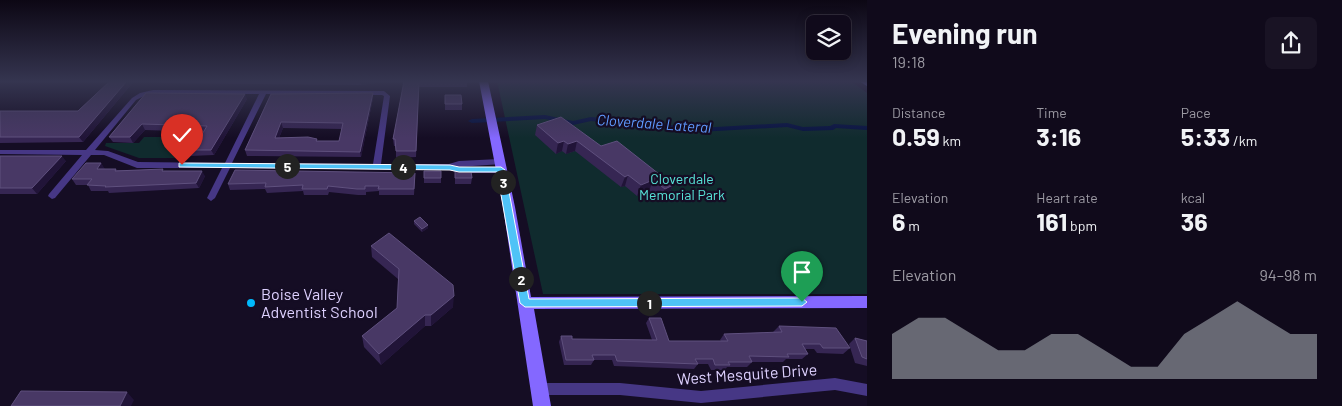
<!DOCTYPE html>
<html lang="en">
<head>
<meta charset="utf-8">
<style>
  :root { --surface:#100a1b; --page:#191324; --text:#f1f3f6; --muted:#9c9aa3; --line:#302b3a; --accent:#8c9099 }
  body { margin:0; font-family:Barlow,sans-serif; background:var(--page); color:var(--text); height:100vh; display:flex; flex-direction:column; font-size:19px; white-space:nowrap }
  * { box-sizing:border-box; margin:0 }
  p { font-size:16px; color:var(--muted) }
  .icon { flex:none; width:28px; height:28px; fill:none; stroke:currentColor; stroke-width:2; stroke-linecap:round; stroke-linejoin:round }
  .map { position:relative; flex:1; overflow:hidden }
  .details { display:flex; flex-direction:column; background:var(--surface); width:475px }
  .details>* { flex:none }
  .controls { position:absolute; left:806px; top:15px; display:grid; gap:10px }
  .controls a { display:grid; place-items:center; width:45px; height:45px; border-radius:8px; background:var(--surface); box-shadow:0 2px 12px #0003,0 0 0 1px var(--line); font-size:25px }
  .pin { position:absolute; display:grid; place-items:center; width:42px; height:42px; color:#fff; margin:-51px -21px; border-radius:50% 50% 50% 0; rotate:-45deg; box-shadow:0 0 5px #0007 }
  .pin .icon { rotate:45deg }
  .km { position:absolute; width:25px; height:25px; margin:-12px; border-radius:50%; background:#222; color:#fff; font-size:14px; line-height:25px; text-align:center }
  .round { display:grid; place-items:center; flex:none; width:52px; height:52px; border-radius:8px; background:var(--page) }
  .head { display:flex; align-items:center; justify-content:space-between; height:85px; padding:0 25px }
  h1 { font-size:28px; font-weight:700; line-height:38px }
  .figures { display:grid; grid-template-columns:repeat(3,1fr); gap:8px; height:85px; padding:5px 25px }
  .figures div { display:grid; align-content:center }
  .figures b { font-size:25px; font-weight:700 }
  .figures small { font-size:14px; font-weight:400 }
  .figures p { font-size:14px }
  .chart { height:140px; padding:10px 25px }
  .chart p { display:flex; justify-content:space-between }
  .chart svg { width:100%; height:90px; margin-top:5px; fill:var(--accent); opacity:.7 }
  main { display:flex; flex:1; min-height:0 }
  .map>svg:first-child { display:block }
</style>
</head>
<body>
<main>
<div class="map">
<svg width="867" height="406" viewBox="0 0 867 406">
  <rect width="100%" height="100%" fill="#150d24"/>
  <path fill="#102b2e" d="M 497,81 L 851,81 L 867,93 L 867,294 L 543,294 Z
    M 144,137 L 193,137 L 180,158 L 139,158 L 105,146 L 106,143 L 139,143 Z"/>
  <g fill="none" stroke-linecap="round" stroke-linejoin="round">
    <path fill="#081443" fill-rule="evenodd" d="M 545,115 L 573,121 L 591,117 L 699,128 L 787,123 L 803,127 L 830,126 L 834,124 L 867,126 L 867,130 L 836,128 L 833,130 L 803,131 L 787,127 L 699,132 L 591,121 L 573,125 L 545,119 L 472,123 L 468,121 L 472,119 Z"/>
    <path fill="#463785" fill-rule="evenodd" d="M 153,90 L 384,91 L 390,96 L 381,164 L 449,164 L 459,161 L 499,159 L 502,160 L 503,162 L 502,164 L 458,167 L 501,167 L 505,170 L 501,173 L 459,173 L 449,170 L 230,168 L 215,198 L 211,201 L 207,198 L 222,168 L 137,168 L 104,155 L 91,155 L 55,198 L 52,199 L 48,196 L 49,194 L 82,155 L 0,154 L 0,150 L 86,150 L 132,98 L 140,93 ZM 153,94 L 259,94 L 225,163 L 138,162 L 108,151 L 95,150 L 136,100 L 144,96 ZM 266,94 L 382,95 L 384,96 L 373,164 L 232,163 Z
      M 835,378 L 867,384 L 867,396 L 835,390 L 701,403 L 620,395 L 539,395 L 535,393 L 533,389 L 535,385 L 539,383 L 620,383 L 701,391 Z"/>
    <path fill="#8468ff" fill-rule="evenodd" d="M 479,81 L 488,81 L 515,207 L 531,297 L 867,296 L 867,308 L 534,309 L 551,406 L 533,406 L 503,207 Z
      M 859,81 L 867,81 L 867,86 Z"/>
  </g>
  <path fill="#362653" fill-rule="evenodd" d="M 110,81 L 134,81 L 83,142 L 0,143 L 0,111 L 78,111 Z
    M 161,81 L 376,81 L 375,83 L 361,85 L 162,83 Z
    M 404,81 L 467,81 L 467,87 L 419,87 L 416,157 L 396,158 L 396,146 L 394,146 L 393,139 Z
    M 146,93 L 247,99 L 214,155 L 190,156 L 187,150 L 198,141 L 204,132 L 145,130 L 133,143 L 113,142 L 109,137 Z
    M 373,93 L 373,98 L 361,157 L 247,156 L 245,150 L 271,94 ZM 283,128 L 342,129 L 339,141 L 317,141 L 317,139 L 279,138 Z
    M 445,95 L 462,104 L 462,110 L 445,110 Z
    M 537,125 L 601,146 L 673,185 L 668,196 L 660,199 L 649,191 L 637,196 L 625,186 L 621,187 L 575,151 L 566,154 L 562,151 L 556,154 L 535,135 Z
    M 0,156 L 66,161 L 37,194 L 0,194 Z
    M 101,163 L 104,169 L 117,170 L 165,171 L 205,176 L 199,188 L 109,193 L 108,191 L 91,191 L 88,185 L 76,185 L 72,179 Z
    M 424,171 L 441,171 L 441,183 L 424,183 Z
    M 455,171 L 472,178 L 471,184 L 455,184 Z
    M 415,178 L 414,195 L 379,195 L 379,191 L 366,192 L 366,195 L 358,195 L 329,192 L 328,195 L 304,195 L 303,191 L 267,193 L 265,189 L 230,190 L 228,184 Z
    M 414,221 L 428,228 L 422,232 L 414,224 Z
    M 371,246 L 453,307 L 431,326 L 425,326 L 381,365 L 364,347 L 362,336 L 397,308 L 398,279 L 372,257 Z
    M 649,318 L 669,341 L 721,341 L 720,340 L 724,334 L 774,333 L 773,332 L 779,326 L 850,348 L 843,354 L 817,353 L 814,349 L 805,349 L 808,354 L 802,359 L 786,359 L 783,362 L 752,362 L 747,367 L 727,367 L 725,370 L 711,370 L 708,364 L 698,364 L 694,369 L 614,366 L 612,360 L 594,360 L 591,365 L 564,365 L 559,342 L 561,336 L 572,339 L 652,340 L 646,323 Z
    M 855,338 L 867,341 L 867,366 L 855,363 L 849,344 Z"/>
  <path fill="#211438" d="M 127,81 L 134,81 L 83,142 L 79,137 Z
    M 360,81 L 376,81 L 375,83 L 361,85 Z
    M 373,93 L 373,98 L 361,157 L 360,152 Z
    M 245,94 L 247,99 L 214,155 L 211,150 Z
    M 281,122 L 283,128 L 277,143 L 275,138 Z
    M 142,124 L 145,130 L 133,143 L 130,137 Z
    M 564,141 L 562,151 L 556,154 L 558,143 Z
    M 577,141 L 575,151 L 566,154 L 568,144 Z
    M 62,156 L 66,161 L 37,194 L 32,188 Z
    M 101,163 L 105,169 L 97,169 Z
    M 202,171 L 205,176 L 199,188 L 196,183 Z
    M 628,175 L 625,186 L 621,187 L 625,177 Z
    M 653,180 L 649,191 L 637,196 L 641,185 Z
    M 673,185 L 668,196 L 660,199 L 665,189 Z
    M 428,225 L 428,228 L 422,232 L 422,229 Z
    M 454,296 L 453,307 L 431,326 L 431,315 Z
    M 425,315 L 425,326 L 381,365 L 379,354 Z
    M 127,392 L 134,400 L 131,406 L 120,406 Z"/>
  <path fill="#483865" stroke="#5f507e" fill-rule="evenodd" d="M 110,81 L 127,81 L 79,137 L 0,137 L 0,111 L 78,111 Z
    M 404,81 L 419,81 L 416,151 L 396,151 L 395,139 L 393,139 Z
    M 146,93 L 245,94 L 211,150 L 187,150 L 193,141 L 198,141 L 207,126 L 142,124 L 130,137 L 109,137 Z
    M 373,93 L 360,152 L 245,150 L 271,94 ZM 281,122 L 343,123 L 339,141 L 316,141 L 317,139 L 308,137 L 275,138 Z
    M 445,95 L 461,95 L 462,104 L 445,104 Z
    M 561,117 L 601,146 L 617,141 L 673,185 L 665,189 L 653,180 L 641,185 L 628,175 L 625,177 L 577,141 L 568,144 L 564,141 L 558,143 L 537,125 Z
    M 0,156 L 62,156 L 32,188 L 0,188 Z
    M 86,163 L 101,163 L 97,169 L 116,169 L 115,171 L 163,169 L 162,171 L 202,171 L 196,183 L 105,187 L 106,186 L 87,185 L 92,179 L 72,179 Z
    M 235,170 L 415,173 L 414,189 L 378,189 L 379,186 L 365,186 L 365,189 L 357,189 L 328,186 L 327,189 L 302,189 L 303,185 L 265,187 L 266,183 L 228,184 Z
    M 424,171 L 441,171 L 441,178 L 424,178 Z
    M 455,171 L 471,171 L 472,178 L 455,178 Z
    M 420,217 L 428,225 L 422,229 L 414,221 Z
    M 389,233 L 453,285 L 454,296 L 431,315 L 425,315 L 379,354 L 362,336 L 397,308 L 399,269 L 371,246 Z
    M 649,318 L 661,318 L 669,341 L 728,341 L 724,334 L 782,332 L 779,326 L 836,328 L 850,348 L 823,348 L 820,344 L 802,344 L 808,354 L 787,354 L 789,357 L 749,356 L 752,362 L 728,362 L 730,365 L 715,365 L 713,359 L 695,359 L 698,364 L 617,361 L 615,355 L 592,355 L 594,360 L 566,360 L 561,336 L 572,336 L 572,339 L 657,340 Z
    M 855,338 L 867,341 L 867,359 L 862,357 Z
    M 21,391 L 127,392 L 120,406 L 11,406 Z"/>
  <linearGradient id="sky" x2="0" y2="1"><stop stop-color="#0c0714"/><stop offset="0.59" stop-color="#353550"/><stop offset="1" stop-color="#353550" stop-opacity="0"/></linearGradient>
  <rect width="867" height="138" fill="url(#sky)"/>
  <path fill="#4fc3f7" stroke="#fff" d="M 182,163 L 450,165 L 459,167 L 501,167 L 505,170 L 529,299 L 802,298 L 807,302 L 802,306 L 525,307 L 520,303 L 497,172 L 459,172 L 450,170 L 179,167 L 179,163 Z"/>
  <circle fill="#00b9fc" stroke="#150d24" stroke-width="2" cx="251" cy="303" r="5"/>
  <g text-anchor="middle" stroke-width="4.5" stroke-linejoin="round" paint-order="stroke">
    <g font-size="14" fill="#58e4d8" stroke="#150d24">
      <text x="682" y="184">Cloverdale<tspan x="682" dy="16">Memorial Park</tspan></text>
    </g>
    <g font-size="15" font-style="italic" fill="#5f9aff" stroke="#150d24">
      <text transform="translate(654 124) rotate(4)" y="5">Cloverdale Lateral</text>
    </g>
    <g font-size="16" fill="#ded1ff" stroke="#150d24" text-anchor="start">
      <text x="261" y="300">Boise Valley<tspan x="261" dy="18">Adventist School</tspan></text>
    </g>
    <g font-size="16" fill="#ded1ff" stroke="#150d24">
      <text transform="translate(747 374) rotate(-4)" y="6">West Mesquite Drive</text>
    </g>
  </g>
</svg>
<div class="controls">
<a><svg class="icon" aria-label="layers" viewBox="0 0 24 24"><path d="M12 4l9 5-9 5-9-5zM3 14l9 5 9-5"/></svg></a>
</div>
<div class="pin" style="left:802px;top:302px;background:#1e9e55"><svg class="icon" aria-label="arrive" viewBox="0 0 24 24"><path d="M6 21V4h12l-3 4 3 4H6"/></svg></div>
<div class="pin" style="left:182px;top:165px;background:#d93025"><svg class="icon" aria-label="check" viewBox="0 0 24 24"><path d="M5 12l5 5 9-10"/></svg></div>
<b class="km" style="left:649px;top:303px">1</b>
<b class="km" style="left:521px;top:279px">2</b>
<b class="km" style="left:503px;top:182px">3</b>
<b class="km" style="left:403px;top:167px">4</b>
<b class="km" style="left:287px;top:166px">5</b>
</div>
<section class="details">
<div class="head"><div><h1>Evening run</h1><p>19:18</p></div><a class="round"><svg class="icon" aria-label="share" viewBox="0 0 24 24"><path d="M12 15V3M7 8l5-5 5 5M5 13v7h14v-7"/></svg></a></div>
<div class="figures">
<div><p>Distance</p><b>0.59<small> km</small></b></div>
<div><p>Time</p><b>3:16</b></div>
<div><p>Pace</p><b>5:33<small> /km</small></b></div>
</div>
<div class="figures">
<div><p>Elevation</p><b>6<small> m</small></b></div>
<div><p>Heart rate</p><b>161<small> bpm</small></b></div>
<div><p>kcal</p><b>36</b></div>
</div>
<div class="chart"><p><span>Elevation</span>94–98 m</p>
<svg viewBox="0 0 160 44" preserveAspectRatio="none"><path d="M0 44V22L10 14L20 14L30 22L40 30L50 30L60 22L70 22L80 30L90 38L100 38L110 22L120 14L130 6L140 14L150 22L160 22V44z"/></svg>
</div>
</section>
</main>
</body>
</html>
